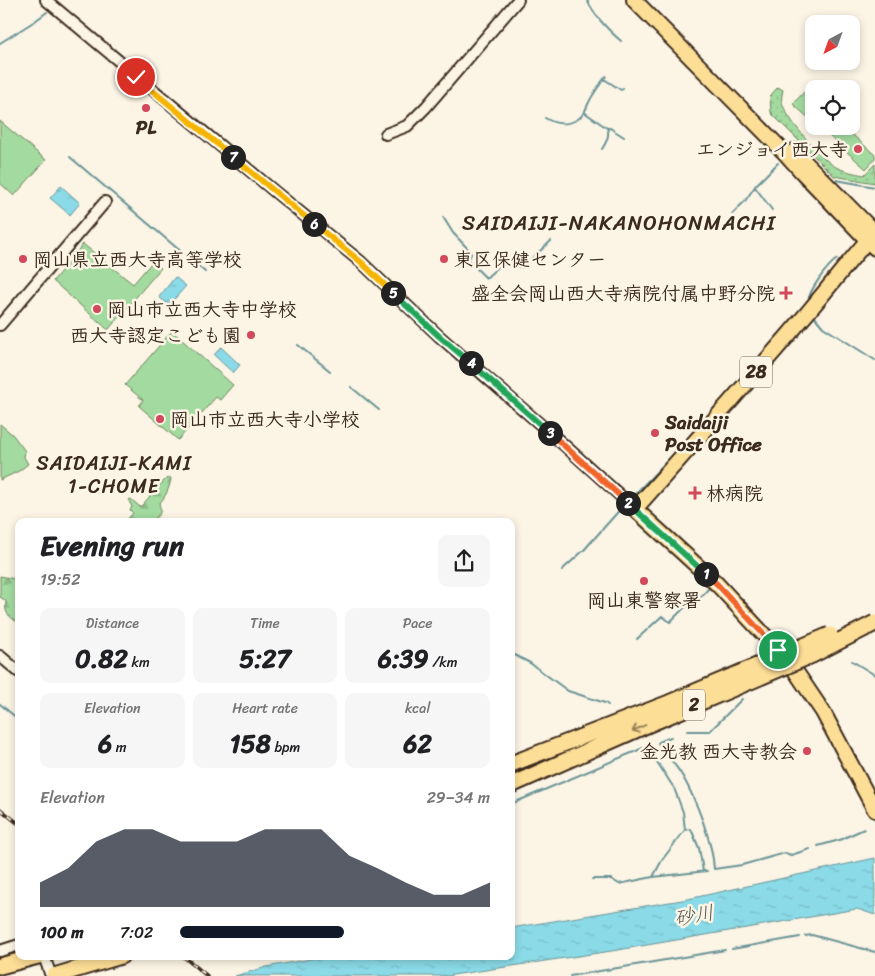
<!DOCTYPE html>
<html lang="en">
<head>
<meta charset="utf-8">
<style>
  :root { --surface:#fff; --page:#f6f6f6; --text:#202124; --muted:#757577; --accent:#111827 }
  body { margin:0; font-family:Sriracha,"Klee One",sans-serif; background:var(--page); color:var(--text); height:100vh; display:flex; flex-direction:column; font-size:19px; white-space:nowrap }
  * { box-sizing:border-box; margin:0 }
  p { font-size:16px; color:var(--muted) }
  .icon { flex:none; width:28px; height:28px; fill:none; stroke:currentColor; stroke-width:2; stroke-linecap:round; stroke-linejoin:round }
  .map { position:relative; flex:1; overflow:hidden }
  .sheet { position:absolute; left:15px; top:518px; width:500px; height:442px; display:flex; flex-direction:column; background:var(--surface); border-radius:10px; box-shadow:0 2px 8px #0003 }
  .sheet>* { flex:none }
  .needle { width:32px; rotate:221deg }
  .controls { position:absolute; left:805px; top:15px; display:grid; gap:10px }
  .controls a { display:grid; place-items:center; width:55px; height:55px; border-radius:10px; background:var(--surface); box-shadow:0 2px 8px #0003; font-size:25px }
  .pin { position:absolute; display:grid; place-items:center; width:42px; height:42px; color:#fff; margin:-21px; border:2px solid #fff; border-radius:50%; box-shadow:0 1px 5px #0007 }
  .km { position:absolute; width:25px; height:25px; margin:-12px; border-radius:50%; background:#222; color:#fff; font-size:14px; line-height:25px; text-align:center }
  .round { display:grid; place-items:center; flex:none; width:52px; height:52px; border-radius:10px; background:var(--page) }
  .head { display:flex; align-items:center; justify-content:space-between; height:85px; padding:0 25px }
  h1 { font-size:28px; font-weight:700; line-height:38px }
  .figures { display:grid; grid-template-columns:repeat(3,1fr); gap:8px; height:85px; padding:5px 25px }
  .figures div { display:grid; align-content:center; border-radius:10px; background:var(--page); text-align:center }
  .figures b { font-size:25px; font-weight:700 }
  .figures small { font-size:14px; font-weight:400 }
  .figures p { font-size:14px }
  .chart { height:140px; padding:10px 25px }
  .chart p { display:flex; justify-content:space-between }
  .chart svg { width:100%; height:90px; margin-top:5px; fill:var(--accent); opacity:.7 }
  ul { padding:0 25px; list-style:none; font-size:16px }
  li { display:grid; grid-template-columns:80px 60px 1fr; align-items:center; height:38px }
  li i { height:12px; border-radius:6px; background:var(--accent) }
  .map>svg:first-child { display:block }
</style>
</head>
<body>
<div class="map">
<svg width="875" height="976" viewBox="0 0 875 976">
  <defs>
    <pattern id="grass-dots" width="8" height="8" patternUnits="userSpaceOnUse" patternTransform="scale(1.25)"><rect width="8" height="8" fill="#a2da9f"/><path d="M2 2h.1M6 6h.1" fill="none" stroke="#8cbb88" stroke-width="1.8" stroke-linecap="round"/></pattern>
    <pattern id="forest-firs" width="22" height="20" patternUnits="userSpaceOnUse" patternTransform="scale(1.25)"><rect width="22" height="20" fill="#a2da9f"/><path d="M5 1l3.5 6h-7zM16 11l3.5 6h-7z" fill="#8cbb88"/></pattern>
    <pattern id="water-ripples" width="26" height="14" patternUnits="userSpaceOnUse" patternTransform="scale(1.25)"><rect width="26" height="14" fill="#8adae7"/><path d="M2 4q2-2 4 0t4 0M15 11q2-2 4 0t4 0" fill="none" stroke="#78bbc6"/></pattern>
  </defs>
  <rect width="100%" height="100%" fill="#fcf5e5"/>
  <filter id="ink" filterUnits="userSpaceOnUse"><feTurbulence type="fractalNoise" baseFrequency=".02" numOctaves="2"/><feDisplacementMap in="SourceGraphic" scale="10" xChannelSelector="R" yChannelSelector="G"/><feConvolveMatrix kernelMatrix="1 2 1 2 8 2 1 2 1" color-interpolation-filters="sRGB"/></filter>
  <g filter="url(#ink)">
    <path fill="url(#grass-dots)" stroke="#6e825e" d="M 778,87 L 783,90 C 782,94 781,98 782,102 C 785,117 820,157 834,166 C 843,171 854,173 864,175 L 875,164 L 875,183 L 834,176 L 771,113 L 770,96 Z"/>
    <path fill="url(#forest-firs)" stroke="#6e825e" d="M 170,477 L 171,479 C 169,489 166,496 159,504 C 160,506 161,509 160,512 C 159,524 134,521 124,521 L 127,520 L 133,513 L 130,510 L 132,507 L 129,501 L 130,499 L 131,499 L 140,507 C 150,498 157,484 170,477 Z
      M 0,576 L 15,579 L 19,581 L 19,624 C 9,615 4,615 6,601 L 0,597 Z"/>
    <path fill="#a2da9f" stroke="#6e825e" d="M 804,92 L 814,101 L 814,123 L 793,104 Z
      M 0,121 L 46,160 L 14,196 L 0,183 Z
      M 818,126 L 843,126 L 875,155 L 875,159 L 866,169 Z
      M 83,244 L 133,284 L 153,261 L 161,268 L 108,330 L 53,281 Z
      M 172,331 L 233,385 L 220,400 L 216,397 L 178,440 L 139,406 L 143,400 L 125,385 Z
      M 0,424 L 13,435 L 25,451 L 24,457 L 28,464 L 19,471 L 0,480 Z"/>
    <path fill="url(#water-ripples)" stroke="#6a9497" d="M 61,186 L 80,203 L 70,215 L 50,198 Z
      M 175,277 L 186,286 L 169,305 L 159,297 Z
      M 221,347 L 240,365 L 233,373 L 214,355 Z
      M 875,858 L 875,915 L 857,909 L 618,950 L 446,976 L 235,976 L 266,967 L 327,956 L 511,956 L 511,928 L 688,899 Z"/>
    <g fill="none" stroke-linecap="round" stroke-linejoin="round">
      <path stroke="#6a9497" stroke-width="2" d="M 587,0 C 595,17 607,29 621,41
        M 0,43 L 35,21 L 47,12
        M 604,79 L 621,90 L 623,88
        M 584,112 L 607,128 L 610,128 L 624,137
        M 545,118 C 558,126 574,126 584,113 C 587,107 589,101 593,95 C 597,88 602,82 606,76
        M 602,149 C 606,143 610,134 607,128
        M 70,157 L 205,272
        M 836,180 L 875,187
        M 755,187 L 772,210
        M 732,214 L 745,201 L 756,185 L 778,163
        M 443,217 L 453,233 L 470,251 L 471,254 L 468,260 L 486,278 L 508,258 L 513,260 L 519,267 L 522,267 L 551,241
        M 808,302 C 809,290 827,266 837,259
        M 814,316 L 823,327 L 875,360
        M 298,345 L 330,371
        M 351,387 L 379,410
        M 629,500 L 679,449 L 797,314
        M 562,570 L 584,550 L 624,505
        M 637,639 L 662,616 L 670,622 L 683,609 L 690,604 L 697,601 L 710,587
        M 511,653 L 530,663 L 568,691 L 605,703 L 608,705
        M 852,661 L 875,675
        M 0,704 L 19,720
        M 687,731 L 710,731 L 742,699
        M 659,742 L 671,737
        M 658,743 C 666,754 676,765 683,777 C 696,800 713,843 714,869 L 742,865 L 785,853 L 791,855 L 810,849
        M 648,748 L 674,788 L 683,812 L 685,830 L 691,829 L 699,848 L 703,871
        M 511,804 L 648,746
        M 818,846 L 843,839 L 846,837 L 864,829
        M 653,877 L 662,860 L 685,830
        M 592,879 L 611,879 L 619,884 L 653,877 L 707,871
        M 805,936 L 812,935 L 875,952
        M 732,949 L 800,937
        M 570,976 L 725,950"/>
      <g stroke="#3b2a1e" stroke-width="14">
        <path id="minor" d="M 46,0 L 274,191 L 361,262 L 439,336 L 564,445 L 635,509
          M 386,134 L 407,126 L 426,107 L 518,0
          M 0,325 L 105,202
          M 0,656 L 19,672
          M 0,951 L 19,945
          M 44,956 L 51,976"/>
      </g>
      <g stroke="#3b2a1e" stroke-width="18">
        <path id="major" d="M 634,0 L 785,153 L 803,173 L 875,248
          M 794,151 L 875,233
          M 875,232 C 852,257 831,285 809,311 C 752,378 693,444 635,509 L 717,584 L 767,638 L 796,672 L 823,712 L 875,810"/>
      </g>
      <g stroke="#3b2a1e" stroke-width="19">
        <path id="highway" d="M 0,966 L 38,956
          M 54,976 L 121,956"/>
      </g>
      <use href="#minor" stroke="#fcf5e5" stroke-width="10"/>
      <use href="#major" stroke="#fdde96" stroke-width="14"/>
      <use href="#highway" stroke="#fdde96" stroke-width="15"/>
      <g stroke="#3b2a1e" stroke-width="4">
        <path id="rail" d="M 0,809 L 19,824
          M 183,956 L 207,976"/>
      </g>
      <use href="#rail" stroke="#fcf5e5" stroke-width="2" stroke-dasharray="5.5" stroke-linecap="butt"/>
      <g stroke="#3b2a1e" stroke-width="19" stroke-linecap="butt">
        <path id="highway-bridge" d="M 511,764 L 669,703 L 830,635
          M 511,785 L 649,724 L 812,655 L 875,623"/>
      </g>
      <use href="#highway-bridge" stroke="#fdde96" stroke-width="15"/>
    </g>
    <defs><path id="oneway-shaft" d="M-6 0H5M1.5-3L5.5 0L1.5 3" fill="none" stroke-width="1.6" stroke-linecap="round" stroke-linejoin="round" transform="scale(1.25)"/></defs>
    <use stroke="#9c845a" href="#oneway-shaft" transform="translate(639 728) rotate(156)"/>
  </g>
  <g fill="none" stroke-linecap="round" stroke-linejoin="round" filter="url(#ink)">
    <g stroke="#fff" stroke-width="10">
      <path id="split-1" d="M 706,574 L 717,584 L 778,650"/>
    </g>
    <g stroke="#fff" stroke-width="10">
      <path id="split-2" d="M 628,503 L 706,574"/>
    </g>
    <g stroke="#fff" stroke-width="10">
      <path id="split-3" d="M 550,433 L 628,503"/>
    </g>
    <g stroke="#fff" stroke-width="10">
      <path id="split-4" d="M 471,363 L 550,433"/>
    </g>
    <g stroke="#fff" stroke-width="10">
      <path id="split-5" d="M 393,293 L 439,336 L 471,363"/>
    </g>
    <g stroke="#fff" stroke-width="10">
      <path id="split-6" d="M 314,224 L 361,262 L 393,293"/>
    </g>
    <g stroke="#fff" stroke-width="10">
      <path id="split-7" d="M 233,157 L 314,224"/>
    </g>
    <g stroke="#fff" stroke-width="10">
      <path id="split-8" d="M 136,77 L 233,157"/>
    </g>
    <use href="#split-1" stroke="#f0652b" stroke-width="6"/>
    <use href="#split-2" stroke="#22a559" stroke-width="6"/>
    <use href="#split-3" stroke="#f0652b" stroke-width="6"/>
    <use href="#split-4" stroke="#22a559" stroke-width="6"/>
    <use href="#split-5" stroke="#22a559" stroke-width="6"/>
    <use href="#split-6" stroke="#f5b400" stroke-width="6"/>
    <use href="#split-7" stroke="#f5b400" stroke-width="6"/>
    <use href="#split-8" stroke="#f5b400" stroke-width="6"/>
  </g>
  <g fill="#d1495b" stroke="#fcf5e5" stroke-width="2">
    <circle cx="146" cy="108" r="5"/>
    <circle cx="858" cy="149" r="5"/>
    <circle cx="23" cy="259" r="5"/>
    <circle cx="444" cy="259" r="5"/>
    <path d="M783.5 285.5h5v5h5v5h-5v5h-5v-5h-5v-5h5z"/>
    <circle cx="97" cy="309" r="5"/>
    <circle cx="251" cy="335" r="5"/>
    <circle cx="160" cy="419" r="5"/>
    <circle cx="655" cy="433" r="5"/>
    <path d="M692.5 485.5h5v5h5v5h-5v5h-5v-5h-5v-5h5z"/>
    <circle cx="644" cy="581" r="5"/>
    <circle cx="807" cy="751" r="5"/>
  </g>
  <g text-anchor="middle" stroke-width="5" stroke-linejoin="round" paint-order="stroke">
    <g fill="#fcf5e5" stroke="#75675a" stroke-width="1">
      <rect x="740" y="356.5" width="32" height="31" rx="4"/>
      <rect x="683" y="689.5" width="22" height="31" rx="4"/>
    </g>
    <g font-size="18" font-weight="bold" fill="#3b2a1e">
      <text x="756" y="378">28</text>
      <text x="694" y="711">2</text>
    </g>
    <g font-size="19" font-weight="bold" fill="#3b2a1e" stroke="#fcf5e5" text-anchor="start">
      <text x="146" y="134" text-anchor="middle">PL</text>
      <text x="848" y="156" text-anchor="end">エンジョイ西大寺</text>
      <text x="33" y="266">岡山県立西大寺高等学校</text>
      <text x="454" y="266">東区保健センター</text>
      <text x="775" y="300" text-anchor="end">盛全会岡山西大寺病院付属中野分院</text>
      <text x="107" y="316">岡山市立西大寺中学校</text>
      <text x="241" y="342" text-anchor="end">西大寺認定こども園</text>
      <text x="170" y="426">岡山市立西大寺小学校</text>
      <text x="665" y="429">Saidaiji<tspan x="665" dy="22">Post Office</tspan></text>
      <text x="706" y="500">林病院</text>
      <text x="644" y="607" text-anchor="middle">岡山東警察署</text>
      <text x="797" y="758" text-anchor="end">金光教 西大寺教会</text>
    </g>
    <g font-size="20" letter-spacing="1" fill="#3b2a1e" stroke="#fcf5e5">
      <text x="114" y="470">SAIDAIJI-KAMI<tspan x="114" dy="23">1-CHOME</tspan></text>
    </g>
    <g font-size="20" font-style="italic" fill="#4f5650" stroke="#fcf5e5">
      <text transform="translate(694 915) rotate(-10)" y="7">砂川</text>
    </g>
    <g font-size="21" letter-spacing="1" fill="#3b2a1e" stroke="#fcf5e5">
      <text x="619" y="230">SAIDAIJI-NAKANOHONMACHI</text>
    </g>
  </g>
</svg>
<div class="controls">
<a><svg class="needle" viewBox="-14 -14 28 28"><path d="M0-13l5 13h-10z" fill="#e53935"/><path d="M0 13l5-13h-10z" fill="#757577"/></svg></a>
<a><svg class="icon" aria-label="locate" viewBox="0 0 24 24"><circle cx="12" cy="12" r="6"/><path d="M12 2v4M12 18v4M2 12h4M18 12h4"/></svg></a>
</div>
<div class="pin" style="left:778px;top:650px;background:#1e9e55"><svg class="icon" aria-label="arrive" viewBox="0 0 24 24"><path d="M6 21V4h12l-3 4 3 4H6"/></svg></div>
<div class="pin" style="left:136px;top:77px;background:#d93025"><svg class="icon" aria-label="check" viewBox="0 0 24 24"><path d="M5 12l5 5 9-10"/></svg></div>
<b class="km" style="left:706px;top:574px">1</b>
<b class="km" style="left:628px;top:503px">2</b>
<b class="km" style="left:550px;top:433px">3</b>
<b class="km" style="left:471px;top:363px">4</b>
<b class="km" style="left:393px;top:293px">5</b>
<b class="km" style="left:314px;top:224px">6</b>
<b class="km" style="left:233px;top:157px">7</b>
<section class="sheet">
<div class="head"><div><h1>Evening run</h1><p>19:52</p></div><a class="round"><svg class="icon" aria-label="share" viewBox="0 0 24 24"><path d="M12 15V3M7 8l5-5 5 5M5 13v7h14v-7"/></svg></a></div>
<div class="figures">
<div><p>Distance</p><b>0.82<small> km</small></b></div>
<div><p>Time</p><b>5:27</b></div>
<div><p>Pace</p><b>6:39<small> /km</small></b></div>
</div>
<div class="figures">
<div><p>Elevation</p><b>6<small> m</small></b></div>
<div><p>Heart rate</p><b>158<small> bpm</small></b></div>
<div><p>kcal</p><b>62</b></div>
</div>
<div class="chart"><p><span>Elevation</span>29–34 m</p>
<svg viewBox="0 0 160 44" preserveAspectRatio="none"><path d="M0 44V32L10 25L20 12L30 6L40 6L50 12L60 12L70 12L80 6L90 6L100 6L110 19L120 25L130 32L140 38L150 38L160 32V44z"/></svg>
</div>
<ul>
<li><b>100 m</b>7:02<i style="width:53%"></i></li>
</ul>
</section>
</div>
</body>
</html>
